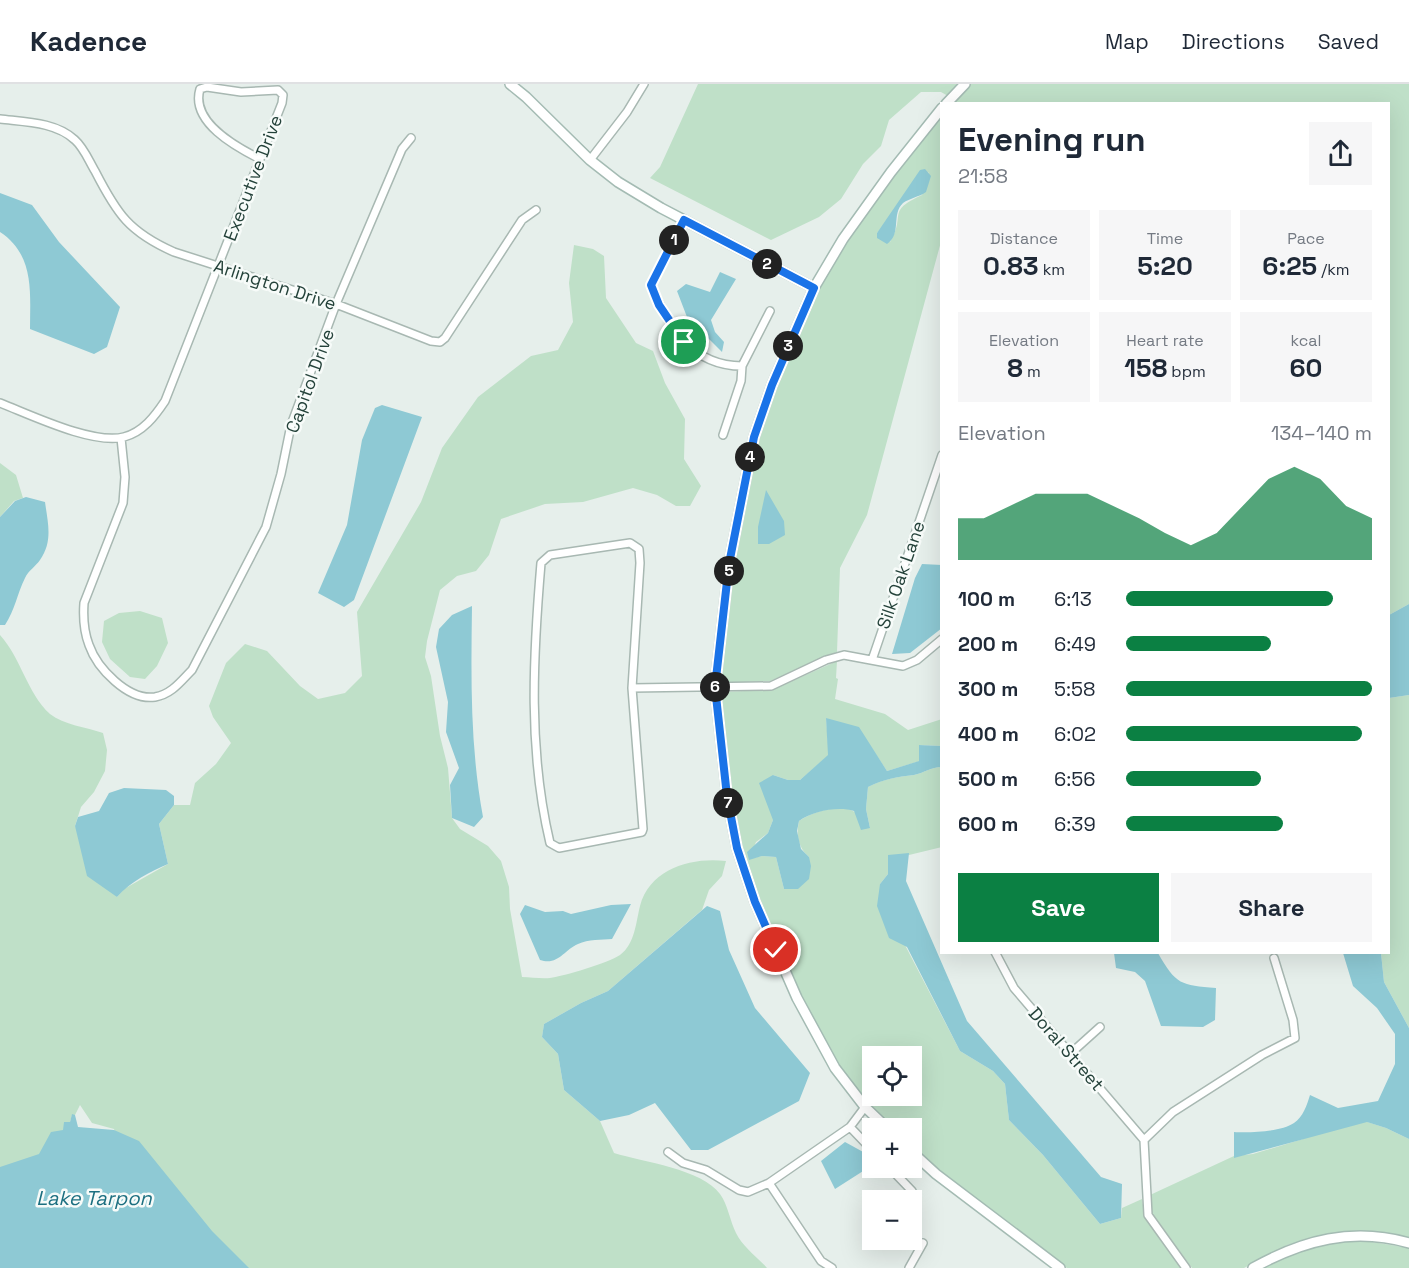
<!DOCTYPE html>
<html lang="en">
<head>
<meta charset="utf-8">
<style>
  :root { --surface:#fff; --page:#f6f6f7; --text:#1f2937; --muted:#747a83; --line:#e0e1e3; --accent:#0b8043 }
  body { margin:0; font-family:"Space Grotesk",sans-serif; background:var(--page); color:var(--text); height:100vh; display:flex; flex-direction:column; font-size:22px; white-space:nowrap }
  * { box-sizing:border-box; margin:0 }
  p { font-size:20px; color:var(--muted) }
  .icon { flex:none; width:33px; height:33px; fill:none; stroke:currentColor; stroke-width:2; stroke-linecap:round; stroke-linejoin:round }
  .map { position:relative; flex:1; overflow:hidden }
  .details { position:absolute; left:940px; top:18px; width:450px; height:852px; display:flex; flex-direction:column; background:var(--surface); border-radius:0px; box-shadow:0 6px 24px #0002 }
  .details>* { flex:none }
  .tools { position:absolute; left:862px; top:962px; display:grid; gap:12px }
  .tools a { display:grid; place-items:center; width:60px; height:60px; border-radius:0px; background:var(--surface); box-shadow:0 6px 24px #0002; font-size:30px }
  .pin { position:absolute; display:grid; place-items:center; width:51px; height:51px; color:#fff; margin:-26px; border:3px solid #fff; border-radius:50%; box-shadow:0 2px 6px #0007 }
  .km { position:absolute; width:30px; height:30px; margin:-15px; border-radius:50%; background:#222; color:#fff; font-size:16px; line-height:30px; text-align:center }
  .round { display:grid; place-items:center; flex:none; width:63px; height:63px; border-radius:0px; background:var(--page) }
  .overview { display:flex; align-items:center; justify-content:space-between; height:102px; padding:0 18px }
  h1 { font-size:33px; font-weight:600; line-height:45px }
  .stats { display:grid; grid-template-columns:repeat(3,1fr); gap:9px; height:102px; padding:6px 18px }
  .stats div { display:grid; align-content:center; border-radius:0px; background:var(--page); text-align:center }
  .stats b { font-size:26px; font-weight:600 }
  .stats small { font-size:16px; font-weight:400 }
  .stats p { font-size:16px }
  .chart { height:168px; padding:12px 18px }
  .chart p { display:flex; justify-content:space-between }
  .chart svg { width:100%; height:108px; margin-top:6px; fill:var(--accent); opacity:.7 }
  .cta { display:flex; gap:12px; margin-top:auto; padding:12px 18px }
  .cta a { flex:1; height:69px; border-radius:0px; background:var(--accent); color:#fff; font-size:24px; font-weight:600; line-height:69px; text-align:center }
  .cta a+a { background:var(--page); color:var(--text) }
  ul { padding:0 18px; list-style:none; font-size:20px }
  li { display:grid; grid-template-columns:96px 72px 1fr; align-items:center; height:45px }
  li i { height:15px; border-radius:8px; background:var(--accent) }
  header { display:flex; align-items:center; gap:36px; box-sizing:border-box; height:84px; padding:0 30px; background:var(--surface); border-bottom:2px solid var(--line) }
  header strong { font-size:28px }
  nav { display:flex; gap:33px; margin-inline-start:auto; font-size:21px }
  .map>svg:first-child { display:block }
</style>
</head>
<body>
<header>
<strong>Kadence</strong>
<nav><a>Map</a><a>Directions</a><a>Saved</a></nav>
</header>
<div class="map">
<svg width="1409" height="1184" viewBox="0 0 1409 1184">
  <rect width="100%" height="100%" fill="#e6efeb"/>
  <path fill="#bfe0c8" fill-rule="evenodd" d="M 698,0 L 959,0 L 948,12 L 941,8 L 921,8 L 889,36 L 881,62 L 863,80 L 841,115 L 819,133 L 771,156 L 650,94 L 660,83 Z
    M 971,0 L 1409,0 L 1409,520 L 1389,531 L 1389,20 L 952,20 Z
    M 942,30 L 942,154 L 867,431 L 840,484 L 837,568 L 770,597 L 719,599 L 733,480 L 758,354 L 775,302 L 817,206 L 846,158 L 915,62 ZM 929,88 L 922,111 C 885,128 907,130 890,158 L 877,149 Z
    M 574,161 L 593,165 L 604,172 L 606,214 L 636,259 L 653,267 L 665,299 L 685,335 L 684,375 L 701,402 L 690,422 L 676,422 L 657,411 L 633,404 L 583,418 L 545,420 L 501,435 L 489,471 L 476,487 L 457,492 L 440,506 L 427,557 L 425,573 L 431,592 L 440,652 L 448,684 L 452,734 L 460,745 L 488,762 L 501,777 L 509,803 L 510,825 L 522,893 C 531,893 541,895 550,894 C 564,892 608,879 620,871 C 635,860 636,838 640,822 C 650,784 692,773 726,777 L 722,792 L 709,806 L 702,826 L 608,907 L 581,919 L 544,940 L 542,953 L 558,970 L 564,1006 L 600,1037 L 614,1069 C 643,1078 702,1085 720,1110 C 728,1121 730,1137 736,1149 C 742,1162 757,1173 767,1184 L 245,1184 L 117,1054 L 114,1045 L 92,1039 L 80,1021 L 75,1031 L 72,1031 L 70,1038 L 67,1038 L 63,1056 L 0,1094 L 0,551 C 21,574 27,609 50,630 C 64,641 86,643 103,649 L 107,666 L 105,687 L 94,708 L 81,723 L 75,742 L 117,813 L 124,805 L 168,780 L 159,740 L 174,721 L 190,721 L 195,699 L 216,680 L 231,659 L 213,633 L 209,622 L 226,579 L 245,560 L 267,567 L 300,602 L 318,615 L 345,609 L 362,592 L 357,528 L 421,418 L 442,364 L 478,313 L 531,272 L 558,266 L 573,238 L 569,199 Z
    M 0,379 L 16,391 L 23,414 L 14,417 L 0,433 Z
    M 140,527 L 162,534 L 168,559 L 157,582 L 145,595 L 130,593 L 110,575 L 102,558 L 104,537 L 119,529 Z
    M 837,577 L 836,594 L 838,595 L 835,615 L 885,630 L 908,646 L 942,635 L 942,662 L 920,661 L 920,677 L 887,687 L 871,663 L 826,634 L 829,671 L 800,696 L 788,696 L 773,691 L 773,736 L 768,749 L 756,758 L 749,775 L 762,772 L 776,773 L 784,805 L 809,773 C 798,763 796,751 799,737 C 810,729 839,719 853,727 C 859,730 865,739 870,744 L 866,725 L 868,703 C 883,695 897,693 914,691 C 924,689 931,683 942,683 L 942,763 L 909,771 L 888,772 L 888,790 L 880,800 L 906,863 L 960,967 L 993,987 L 1005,1000 L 1009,1036 L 1043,1071 L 1100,1140 L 1121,1134 L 1122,1124 L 1142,1115 L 1145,1134 L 1181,1184 L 1067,1184 L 938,1087 L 912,1062 L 912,1044 L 893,1044 L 866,1018 L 838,981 L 799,909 L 758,817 L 741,762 L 731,711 L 719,608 L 772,606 ZM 873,972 L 912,972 L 912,1011 L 873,1011 Z
    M 1409,611 L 1409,944 L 1384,898 L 1381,869 L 1389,868 L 1389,614 Z
    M 1355,1034 L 1386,1044 L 1409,1055 L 1409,1155 L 1375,1148 L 1331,1149 L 1287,1161 L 1244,1184 L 1192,1184 L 1152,1129 L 1150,1111 L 1234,1072 L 1253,1070 L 1303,1055 Z
    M 1360,1156 L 1409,1164 L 1409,1184 L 1262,1184 C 1294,1167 1324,1158 1360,1156 Z"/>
  <path fill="#8ec9d4" d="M 925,85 L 931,92 L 926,108 C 919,113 910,114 903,119 C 891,130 902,150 887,160 L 877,154 L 877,149 L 920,86 Z
    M 0,109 L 32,121 L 59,158 L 120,223 L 107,263 L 94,270 L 30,245 C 30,209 35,171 0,148 Z
    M 720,188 L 736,195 L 711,236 L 715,248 L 724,258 L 722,268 L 687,233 L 677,207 L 686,200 L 710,208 Z
    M 382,321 L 422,333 L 354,516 L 344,523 L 318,509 L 347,441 L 362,356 L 375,324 Z
    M 766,406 L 784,437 L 785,451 L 769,460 L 758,460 L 758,443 Z
    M 26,413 L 45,418 C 48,440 53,457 40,476 C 36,482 28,487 25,494 C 17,510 15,526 5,541 L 0,541 L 0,433 L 15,417 Z
    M 922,480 L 942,481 L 942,544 L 910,569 L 892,570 L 915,494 Z
    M 1409,520 L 1409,611 L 1389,614 L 1389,531 Z
    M 472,522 C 471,593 470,663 483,733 L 474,743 L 452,734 L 450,701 L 459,684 L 446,648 L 448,618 L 436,563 L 439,545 L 452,531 Z
    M 826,634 L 859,643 L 887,687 L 919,677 L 919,661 L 942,662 L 942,683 C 931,683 924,689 914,691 C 897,693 884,695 868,703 L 866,725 L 870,744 L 861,746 L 854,727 C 838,722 813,727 799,737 L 797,747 L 801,765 L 809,773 L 811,782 L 809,795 L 798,805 L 784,805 L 776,773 L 762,772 L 749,776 L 747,768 L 768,749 L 773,736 L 759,699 L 773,691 L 788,696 L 800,696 L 828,671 Z
    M 124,704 L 166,706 L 174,712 L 174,721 L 159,740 L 168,780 C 150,788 131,797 117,813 L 87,792 L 75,742 L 78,733 L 99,727 L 109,709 Z
    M 909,769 L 906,797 L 967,937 L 1101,1093 L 1122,1100 L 1121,1134 L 1100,1140 L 1043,1071 L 1009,1036 L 1005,1000 L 993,987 L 960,967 L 907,863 L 889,854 L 877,822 L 880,800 L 888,790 L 888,771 Z
    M 631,820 L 612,855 C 602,856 588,855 578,860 C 564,866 558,882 540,876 L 520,830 L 525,821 L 545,828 L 563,827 L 571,830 L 611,821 Z
    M 707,822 L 720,827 L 729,866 L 755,924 L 810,989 L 799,1017 L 708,1066 L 691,1066 L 655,1019 L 629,1031 L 600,1037 L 564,1006 L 558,970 L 542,953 L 544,940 L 581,919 L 608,907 Z
    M 1114,869 L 1158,869 C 1176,901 1181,901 1216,904 L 1215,936 L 1203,943 L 1161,942 L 1145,897 L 1135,888 L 1116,884 Z
    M 1343,869 L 1381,869 L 1384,898 L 1409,944 L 1409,1055 L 1386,1044 L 1367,1038 L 1234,1074 L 1234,1048 C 1249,1049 1281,1048 1294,1039 C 1303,1033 1307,1021 1310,1011 L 1338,1024 L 1378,1017 L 1395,980 L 1395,950 L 1377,924 L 1353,902 Z
    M 72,1030 L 75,1031 L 78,1043 L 114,1046 L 139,1057 L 212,1147 L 249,1184 L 0,1184 L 0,1083 L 39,1070 L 51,1048 L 63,1046 L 64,1038 L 70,1038 Z
    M 845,1058 L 865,1069 L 871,1082 L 835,1105 L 821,1077 Z"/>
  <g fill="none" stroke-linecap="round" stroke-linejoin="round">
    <g stroke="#a8b8b2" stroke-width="10">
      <path id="street" d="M 0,35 C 25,38 56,38 75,56 C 84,64 89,77 95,87 C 117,130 129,148 174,168 L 336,220 L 431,257 L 440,258 L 445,254 L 522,136 L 536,126
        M 590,76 L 627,28 L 644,0
        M 684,136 L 651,201 C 668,243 692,282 742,282 L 741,297 L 723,351
        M 742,282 L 770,227
        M 0,319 C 31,331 93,361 124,353 C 143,348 155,332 165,317 L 282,19 L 283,11 L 278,6 L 241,8 L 207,3 L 200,5 C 190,38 236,63 260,75
        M 121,354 L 125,393 L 123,419 L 84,519 C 83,533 84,548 89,561 C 97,584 128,617 155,613 C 172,610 181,597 192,586 L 266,443 L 281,390 L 291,341 L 336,220 L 402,65 L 411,54
        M 630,459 L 639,465 L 640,479 L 632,604 L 643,745 L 642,748 L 559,764 L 550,759 C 528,666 533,573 541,479 L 550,471 Z
        M 872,576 L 942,371
        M 632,604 L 771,602 L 826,576 L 844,571 L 903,582 L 917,576 L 942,555
        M 995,868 L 1014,904 L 1144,1056
        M 1070,970 L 1100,943
        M 850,1043 L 873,1067
        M 668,1068 L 683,1079 L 706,1086 L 739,1106 L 748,1108 L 769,1099 L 850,1043 L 865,1023
        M 889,1083 L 912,1107
        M 769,1099 L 821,1177 L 832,1184
        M 909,1184 L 923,1159
        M 1186,1184 L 1148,1131 L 1144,1056 L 1173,1028 L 1262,971 L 1295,954 L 1293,936 L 1274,874"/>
    </g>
    <g stroke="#a4bbb3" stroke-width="12">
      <path id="secondary" d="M 510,0 L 526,13 L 590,76 L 618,98 L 661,124 L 814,204
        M 946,20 L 965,0
        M 887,1044 L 865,1023 L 835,984 L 797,914 L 755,818 L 737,764 L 727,712 L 715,603 L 729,480 L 754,353 L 772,301 L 814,204 L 843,155 L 891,88 L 942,24
        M 912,1068 L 936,1090 L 1060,1184
        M 1253,1184 C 1303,1156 1353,1143 1409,1159"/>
    </g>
    <use href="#street" stroke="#fff" stroke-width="7"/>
    <use href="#secondary" stroke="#fff" stroke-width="9"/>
  </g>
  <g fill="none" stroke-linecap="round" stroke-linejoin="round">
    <g stroke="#fff" stroke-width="12">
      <path id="route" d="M 684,258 L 659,221 L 651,201 L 684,136 L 814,204 L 772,301 L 754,353 L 729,480 L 715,603 L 727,712 L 737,764 L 755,818 L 776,866"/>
    </g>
    <use href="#route" stroke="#1a73e8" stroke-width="8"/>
  </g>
  <g text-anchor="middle" stroke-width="5" stroke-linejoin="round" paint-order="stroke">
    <g font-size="18" fill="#24423a" stroke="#f7fbf9">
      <text transform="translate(253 94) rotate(-69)" y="6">Executive Drive</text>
      <text transform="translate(275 201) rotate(18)" y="6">Arlington Drive</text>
      <text transform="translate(310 297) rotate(-70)" y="6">Capitol Drive</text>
      <text transform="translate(901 491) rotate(-71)" y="6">Silk Oak Lane</text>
      <text transform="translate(1066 965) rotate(49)" y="6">Doral Street</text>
    </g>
    <g font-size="20" font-style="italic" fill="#1c6f80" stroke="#f7fbf9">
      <text x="94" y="1121">Lake Tarpon</text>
    </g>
  </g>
</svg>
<div class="tools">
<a><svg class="icon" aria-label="locate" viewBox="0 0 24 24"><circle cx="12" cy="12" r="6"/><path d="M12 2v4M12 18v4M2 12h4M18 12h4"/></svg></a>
<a>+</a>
<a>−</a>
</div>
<div class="pin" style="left:684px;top:258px;background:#1e9e55"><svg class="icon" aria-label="arrive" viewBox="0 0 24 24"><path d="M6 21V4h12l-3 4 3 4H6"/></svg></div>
<div class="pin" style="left:776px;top:866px;background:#d93025"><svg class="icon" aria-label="check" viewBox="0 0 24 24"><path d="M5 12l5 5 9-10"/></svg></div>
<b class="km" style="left:674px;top:156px">1</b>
<b class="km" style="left:767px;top:180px">2</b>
<b class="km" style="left:788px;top:262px">3</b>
<b class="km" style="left:750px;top:373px">4</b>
<b class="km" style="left:729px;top:487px">5</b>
<b class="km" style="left:715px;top:603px">6</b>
<b class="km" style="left:728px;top:719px">7</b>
<section class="details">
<div class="overview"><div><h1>Evening run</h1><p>21:58</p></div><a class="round"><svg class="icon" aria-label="share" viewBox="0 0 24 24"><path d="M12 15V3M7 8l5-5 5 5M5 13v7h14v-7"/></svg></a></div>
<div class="stats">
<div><p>Distance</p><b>0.83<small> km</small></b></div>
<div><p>Time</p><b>5:20</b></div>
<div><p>Pace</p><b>6:25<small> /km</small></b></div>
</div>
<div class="stats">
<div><p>Elevation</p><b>8<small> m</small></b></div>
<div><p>Heart rate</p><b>158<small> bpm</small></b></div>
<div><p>kcal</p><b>60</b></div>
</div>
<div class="chart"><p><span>Elevation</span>134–140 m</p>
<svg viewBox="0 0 160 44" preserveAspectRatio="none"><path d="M0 44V27L10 27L20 22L30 17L40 17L50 17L60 22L70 27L80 33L90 38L100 33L110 22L120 11L130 6L140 11L150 22L160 27V44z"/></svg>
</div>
<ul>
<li><b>100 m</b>6:13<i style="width:84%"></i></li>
<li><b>200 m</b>6:49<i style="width:59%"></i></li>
<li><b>300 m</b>5:58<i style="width:100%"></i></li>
<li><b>400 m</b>6:02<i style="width:96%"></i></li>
<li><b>500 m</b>6:56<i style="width:55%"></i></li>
<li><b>600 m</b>6:39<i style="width:64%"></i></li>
</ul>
<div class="cta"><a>Save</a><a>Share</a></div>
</section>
</div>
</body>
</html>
